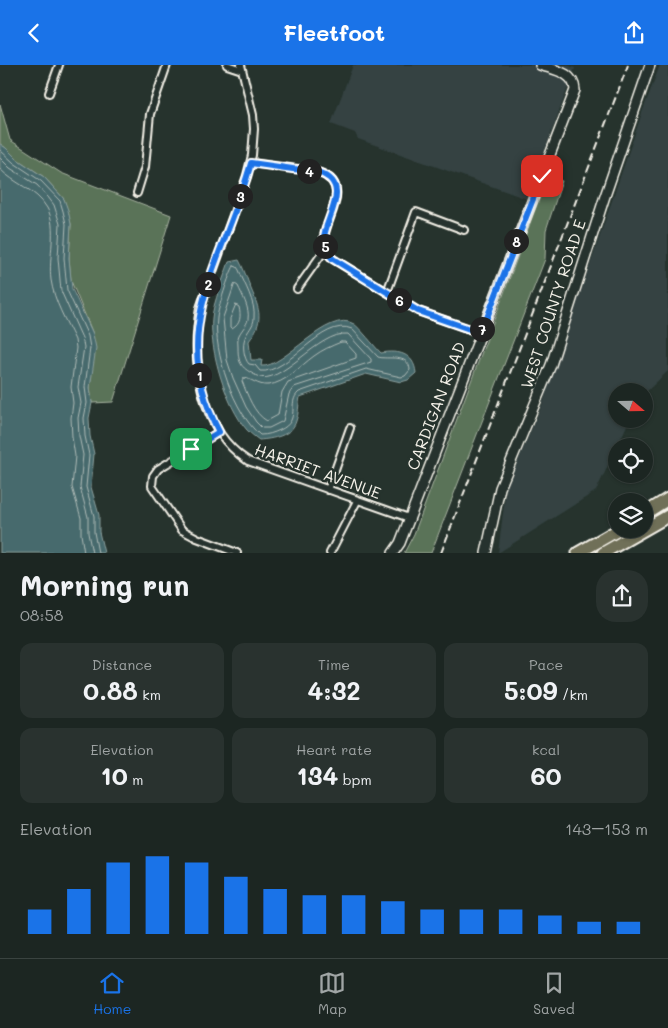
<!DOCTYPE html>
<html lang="en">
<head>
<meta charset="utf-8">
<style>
  :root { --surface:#1c2622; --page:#29322f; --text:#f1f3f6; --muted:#a0a5a5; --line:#3a4340; --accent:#1a73e8 }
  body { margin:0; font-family:Mali,sans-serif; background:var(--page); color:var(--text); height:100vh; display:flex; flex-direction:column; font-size:19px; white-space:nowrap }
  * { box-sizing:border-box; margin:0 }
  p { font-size:16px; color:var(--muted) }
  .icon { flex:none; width:28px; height:28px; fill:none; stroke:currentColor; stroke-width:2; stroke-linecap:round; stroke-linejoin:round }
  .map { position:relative; height:488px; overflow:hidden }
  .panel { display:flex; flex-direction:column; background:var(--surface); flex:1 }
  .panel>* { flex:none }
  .needle { width:32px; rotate:110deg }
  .controls { position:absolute; left:608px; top:318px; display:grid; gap:10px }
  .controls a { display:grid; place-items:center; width:45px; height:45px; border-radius:50%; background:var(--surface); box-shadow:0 1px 4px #0004,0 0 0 1px var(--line); font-size:25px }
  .pin { position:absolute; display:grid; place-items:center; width:42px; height:42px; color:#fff; margin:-21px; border-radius:10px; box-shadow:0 2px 8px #0006 }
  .km { position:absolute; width:25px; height:25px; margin:-12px; border-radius:50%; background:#222; color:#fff; font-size:14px; line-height:25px; text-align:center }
  .round { display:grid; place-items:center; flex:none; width:52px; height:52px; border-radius:20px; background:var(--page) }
  .headline { display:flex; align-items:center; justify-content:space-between; height:85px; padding:0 20px }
  h1 { font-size:28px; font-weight:700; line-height:38px }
  .stats { display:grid; grid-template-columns:repeat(3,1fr); gap:8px; height:85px; padding:5px 20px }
  .stats div { display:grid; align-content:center; border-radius:12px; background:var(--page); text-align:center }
  .stats b { font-size:25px; font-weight:700 }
  .stats small { font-size:14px; font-weight:400 }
  .stats p { font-size:14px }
  .chart { height:140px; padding:10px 20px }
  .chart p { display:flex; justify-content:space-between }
  .chart svg { width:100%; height:90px; margin-top:5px; stroke:var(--accent); stroke-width:6 }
  header { display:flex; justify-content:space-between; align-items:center; height:65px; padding:0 20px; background:var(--accent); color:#fff; font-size:22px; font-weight:700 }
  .tab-bar { display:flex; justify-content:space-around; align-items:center; height:70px; border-top:1px solid var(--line); background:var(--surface); font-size:14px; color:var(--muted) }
  .tab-bar a { display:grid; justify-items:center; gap:2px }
  .tab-bar .on { color:var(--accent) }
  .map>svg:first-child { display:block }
</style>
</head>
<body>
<header><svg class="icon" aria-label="back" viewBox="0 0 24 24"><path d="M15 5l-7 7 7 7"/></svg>Fleetfoot<svg class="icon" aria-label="share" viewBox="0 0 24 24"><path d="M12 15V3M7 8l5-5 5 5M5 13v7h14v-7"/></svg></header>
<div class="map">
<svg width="668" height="488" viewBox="0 0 668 488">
  <rect width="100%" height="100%" fill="#26332d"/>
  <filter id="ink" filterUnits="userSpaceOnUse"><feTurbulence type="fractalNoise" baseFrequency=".02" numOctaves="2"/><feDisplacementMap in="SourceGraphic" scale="10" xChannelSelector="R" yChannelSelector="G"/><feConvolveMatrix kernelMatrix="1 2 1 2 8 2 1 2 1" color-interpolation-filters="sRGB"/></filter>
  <g filter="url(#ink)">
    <path fill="#344242" d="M 353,0 L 566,0 L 575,3 L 527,134 L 358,74 L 355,68 L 331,59 Z
      M 660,0 L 668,0 L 668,306 L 644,329 L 644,326 L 616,326 L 616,354 L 630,354 L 596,426 L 498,488 L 506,424 L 543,337 L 643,45 Z"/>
    <path fill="#5a7358" stroke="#a7b2a0" d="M 0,39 L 10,75 L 61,108 L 171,150 L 113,337 L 92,338 L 90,323 L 93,269 L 71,216 L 69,193 L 71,159 L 64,134 L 44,112 L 17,94 L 6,83 L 0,79 Z
      M 547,113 L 562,116 L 546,165 L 545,194 L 431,488 L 404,488 L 414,469 Z"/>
    <path fill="#476a6d" stroke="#8ca09e" d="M 0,79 L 6,83 L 17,94 L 44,112 L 64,134 L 68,145 L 71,159 L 69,193 L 72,224 L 93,269 L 96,283 L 90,323 L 92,338 L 89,353 L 90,371 L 94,389 L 91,422 L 99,450 L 99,467 L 104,488 L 0,488 Z
      M 239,195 C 244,204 247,214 251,224 C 260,245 264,256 249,276 L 251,295 L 262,295 L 261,301 C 283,304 328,243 354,259 C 360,263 374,281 381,288 C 398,285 414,288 416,308 L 408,315 L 401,317 L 366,309 L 300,332 C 298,340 299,349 296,356 C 292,371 272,374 259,375 C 255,372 251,369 247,365 C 226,341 209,285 212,253 C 213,238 224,212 229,197 Z"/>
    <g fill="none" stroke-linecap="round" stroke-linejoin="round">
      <path stroke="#afbbb7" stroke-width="1" d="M 0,85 L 14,98 L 41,116 L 60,136 L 63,146 L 66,159 L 64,193 L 67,225 L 88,271 L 90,283 L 85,322 L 87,338 L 84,353 L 85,371 L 89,390 L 86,422 L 94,451 L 94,467 L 98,488
        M 0,93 L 10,103 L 37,120 L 48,132 L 54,140 L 60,159 L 58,193 L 61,226 L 82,273 L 84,282 L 78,322 L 81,338 L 78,353 L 79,371 L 83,390 L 80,422 L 88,452 L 88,468 L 92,488
        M 0,104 C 14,119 36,124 47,143 C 58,162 48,193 51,215 C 54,236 66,256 75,275 L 76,283 L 71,322 L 73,338 L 71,353 L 72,372 L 75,391 L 72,422 L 81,453 L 81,469 L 84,488
        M 234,201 L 237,202 L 239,205 C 244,219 256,237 254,253 C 254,261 247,266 245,273 C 242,280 244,294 249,299 L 255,300 L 260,306 C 288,310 322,251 352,264 L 378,292 C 387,295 409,288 410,305 L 405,311 L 401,312 L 366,304 L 299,327 C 286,338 302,355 280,365 C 273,368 268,370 260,370 C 234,348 213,287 217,253 C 218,243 229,209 234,201 Z
        M 235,219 L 238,221 C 242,230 250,243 248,254 C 247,260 242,264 239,270 C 237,274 238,278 238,282 C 238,300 242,303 257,311 C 280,323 318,266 348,269 L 371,294 L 371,297 L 294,322 L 289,329 L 283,356 L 269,363 L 262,363 L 256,357 L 246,342 L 233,313 L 227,295 L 223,253 Z
        M 236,240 L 239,242 C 241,251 241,259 232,264 L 230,262 L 230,254 Z
        M 341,277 L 345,277 L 356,289 L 356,293 L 288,317 L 282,327 L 278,350 L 267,356 C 254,349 247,329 242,316 L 243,313 C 251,313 258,321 268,320 C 286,318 300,301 314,291 C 322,285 331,281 341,277 Z"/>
      <g stroke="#f4f1e8" stroke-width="10">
        <path id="street" d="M 227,0 L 242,5
          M 241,0 L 253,50 L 254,64 L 252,90 L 247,111 L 200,243 C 191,296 199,364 248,396 L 409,453
          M 49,28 L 59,0
          M 251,98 C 266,100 282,102 297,104 C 305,105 313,105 320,108 C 353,120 326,153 324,173 C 323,182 327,188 333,194 L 418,246 L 481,268
          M 137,128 L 145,102 L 150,49 L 167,0
          M 297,224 L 326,183
          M 387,227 L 416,147 L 464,165
          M 219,367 L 158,404 L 153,411 L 152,421 L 182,465 L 197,473 L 237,488
          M 328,425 L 350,363
          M 330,488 L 357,436"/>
      </g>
      <g stroke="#f4f1e8" stroke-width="12">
        <path id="secondary" d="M 393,488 L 400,478 L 575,25 C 574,7 554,5 540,0
          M 486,488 L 500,423 L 551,300 L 604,134 L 650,0"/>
      </g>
      <g stroke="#f4f1e8" stroke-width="15">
        <path id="highway" d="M 644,449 L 668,434
          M 578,488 L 620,464
          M 603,488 L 668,451"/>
      </g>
      <use href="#street" stroke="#26332d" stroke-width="6"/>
      <use href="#secondary" stroke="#26332d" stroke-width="9"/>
      <use href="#highway" stroke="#706f59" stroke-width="11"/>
      <path stroke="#f4f1e8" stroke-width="2" stroke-dasharray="8 4" stroke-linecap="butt" d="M 441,488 L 628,0"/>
    </g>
  </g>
  <g fill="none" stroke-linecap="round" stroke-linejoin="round" filter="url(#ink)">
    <g stroke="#fff" stroke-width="10">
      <path id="route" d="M 191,384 L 219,367 C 165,263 224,197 251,98 C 265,100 279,102 293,104 C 302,105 312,105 320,108 C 353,120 325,153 324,173 C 323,182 327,188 333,194 L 418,246 L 481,268 L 542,111"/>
    </g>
    <use href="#route" stroke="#1a73e8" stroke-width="6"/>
  </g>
  <g text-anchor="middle" stroke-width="5" stroke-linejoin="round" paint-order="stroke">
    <g font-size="16" fill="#f4f1e8" stroke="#26332d">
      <text transform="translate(553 239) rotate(-72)" y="6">WEST COUNTY ROAD E</text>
      <text transform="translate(436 341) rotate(-69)" y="6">CARDIGAN ROAD</text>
      <text transform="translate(318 406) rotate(20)" y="6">HARRIET AVENUE</text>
    </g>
  </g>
</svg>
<div class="controls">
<a><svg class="needle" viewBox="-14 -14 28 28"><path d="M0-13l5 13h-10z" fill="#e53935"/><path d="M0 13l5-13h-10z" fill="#a0a5a5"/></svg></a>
<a><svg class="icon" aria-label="locate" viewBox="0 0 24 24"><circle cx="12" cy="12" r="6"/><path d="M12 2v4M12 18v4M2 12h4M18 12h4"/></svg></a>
<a><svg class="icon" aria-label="layers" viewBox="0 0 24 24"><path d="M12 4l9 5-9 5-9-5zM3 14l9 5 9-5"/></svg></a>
</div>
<div class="pin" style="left:191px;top:384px;background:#1e9e55"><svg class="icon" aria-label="arrive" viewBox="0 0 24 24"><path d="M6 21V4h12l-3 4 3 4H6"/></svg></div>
<div class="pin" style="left:542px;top:111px;background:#d93025"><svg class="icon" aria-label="check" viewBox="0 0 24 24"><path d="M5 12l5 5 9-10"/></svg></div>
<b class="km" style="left:199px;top:310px">1</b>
<b class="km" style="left:208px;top:219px">2</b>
<b class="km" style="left:240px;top:131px">3</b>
<b class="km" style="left:309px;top:106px">4</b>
<b class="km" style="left:325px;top:181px">5</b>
<b class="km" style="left:399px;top:235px">6</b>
<b class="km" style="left:482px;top:264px">7</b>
<b class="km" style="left:516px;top:176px">8</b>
</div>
<section class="panel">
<div class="headline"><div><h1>Morning run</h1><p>08:58</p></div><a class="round"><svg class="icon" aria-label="share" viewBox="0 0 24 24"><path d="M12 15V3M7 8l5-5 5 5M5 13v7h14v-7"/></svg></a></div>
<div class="stats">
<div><p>Distance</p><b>0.88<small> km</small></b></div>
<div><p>Time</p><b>4:32</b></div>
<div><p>Pace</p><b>5:09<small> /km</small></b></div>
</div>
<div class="stats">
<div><p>Elevation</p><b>10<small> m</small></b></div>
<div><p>Heart rate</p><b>134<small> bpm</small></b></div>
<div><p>kcal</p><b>60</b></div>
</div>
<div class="chart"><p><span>Elevation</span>143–153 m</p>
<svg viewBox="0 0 160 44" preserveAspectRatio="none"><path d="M5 44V32M15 44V22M25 44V9M35 44V6M45 44V9M55 44V16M65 44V22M75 44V25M85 44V25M95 44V28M105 44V32M115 44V32M125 44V32M135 44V35M145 44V38M155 44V38"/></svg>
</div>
</section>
<nav class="tab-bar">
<a class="on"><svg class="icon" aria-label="home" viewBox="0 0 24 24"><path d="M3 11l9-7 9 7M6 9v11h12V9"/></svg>Home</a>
<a><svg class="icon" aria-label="map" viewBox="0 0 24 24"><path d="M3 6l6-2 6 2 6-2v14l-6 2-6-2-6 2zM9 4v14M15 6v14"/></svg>Map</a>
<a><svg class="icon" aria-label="saved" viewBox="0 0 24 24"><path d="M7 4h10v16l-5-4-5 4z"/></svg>Saved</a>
</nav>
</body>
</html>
